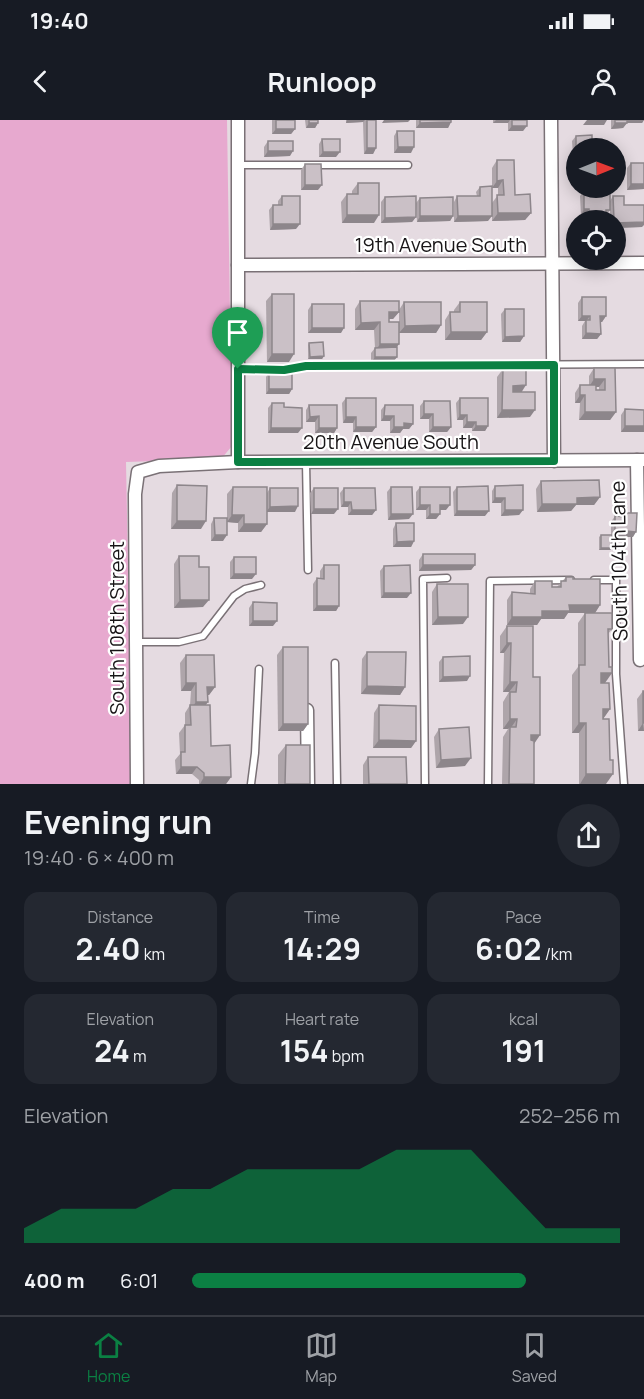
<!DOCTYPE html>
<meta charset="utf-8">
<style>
body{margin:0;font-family:Manrope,sans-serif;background:#242831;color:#f1f3f6;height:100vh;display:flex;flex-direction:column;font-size:22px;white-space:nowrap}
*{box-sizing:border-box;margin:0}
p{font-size:20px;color:#9ea1a6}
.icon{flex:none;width:33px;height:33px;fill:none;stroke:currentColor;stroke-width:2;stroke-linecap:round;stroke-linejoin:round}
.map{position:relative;height:664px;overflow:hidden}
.details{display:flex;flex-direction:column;background:#171b24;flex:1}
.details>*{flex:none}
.needle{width:39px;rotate:89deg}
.fabs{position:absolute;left:566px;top:18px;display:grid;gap:12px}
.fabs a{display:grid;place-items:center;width:60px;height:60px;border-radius:50%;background:#171b24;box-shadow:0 3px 15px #0003;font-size:30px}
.pin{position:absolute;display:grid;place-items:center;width:51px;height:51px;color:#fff;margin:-62px -26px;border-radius:50% 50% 50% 0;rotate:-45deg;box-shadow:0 0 6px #0007}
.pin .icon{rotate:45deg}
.round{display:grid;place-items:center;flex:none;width:63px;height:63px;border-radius:32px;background:#242831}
.head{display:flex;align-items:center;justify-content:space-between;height:102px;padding:0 24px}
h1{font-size:33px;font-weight:700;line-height:45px}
.figures{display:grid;grid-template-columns:repeat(3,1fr);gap:9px;height:102px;padding:6px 24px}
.figures div{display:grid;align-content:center;border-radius:15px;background:#242831;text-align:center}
.figures b{font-size:30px;font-weight:700}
.figures small{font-size:16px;font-weight:400}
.figures p{font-size:16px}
.chart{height:168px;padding:12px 24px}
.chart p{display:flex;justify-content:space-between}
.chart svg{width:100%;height:108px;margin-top:6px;fill:#0b8043;opacity:.7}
ul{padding:0 24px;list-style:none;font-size:20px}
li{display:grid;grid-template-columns:96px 72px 1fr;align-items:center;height:45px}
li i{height:15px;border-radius:8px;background:#0b8043}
.status{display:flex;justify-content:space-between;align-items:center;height:42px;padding:0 30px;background:#171b24;direction:ltr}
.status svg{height:16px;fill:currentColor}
header{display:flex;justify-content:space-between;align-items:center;height:78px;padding:0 24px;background:#171b24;font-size:27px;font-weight:700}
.dock{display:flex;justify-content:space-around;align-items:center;height:84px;border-top:2px solid #363941;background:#171b24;font-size:16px;color:#9ea1a6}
.dock a{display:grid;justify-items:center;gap:3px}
.dock .on{color:#0b8043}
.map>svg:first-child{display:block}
.green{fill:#e7a9cf}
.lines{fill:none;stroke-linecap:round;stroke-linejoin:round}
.service-casing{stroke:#7a7176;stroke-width:9}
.minor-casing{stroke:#7a7176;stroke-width:15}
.service{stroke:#fff;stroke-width:6}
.minor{stroke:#fff;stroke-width:12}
.wall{fill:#aea5aa;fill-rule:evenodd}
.shaded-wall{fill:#8d868b}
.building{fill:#cac0c6;stroke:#8d868b;stroke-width:1.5}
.route-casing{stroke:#fff;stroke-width:12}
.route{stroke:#0b8043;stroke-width:8}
.labels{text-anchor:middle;stroke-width:4.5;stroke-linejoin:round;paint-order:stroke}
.street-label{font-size:20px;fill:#181517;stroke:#fff}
</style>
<div class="status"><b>19:40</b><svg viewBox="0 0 49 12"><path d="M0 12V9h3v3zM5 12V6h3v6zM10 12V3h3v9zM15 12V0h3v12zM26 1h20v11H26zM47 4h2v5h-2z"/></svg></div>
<header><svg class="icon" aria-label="back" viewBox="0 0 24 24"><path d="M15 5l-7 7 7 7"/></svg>Runloop<svg class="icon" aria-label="person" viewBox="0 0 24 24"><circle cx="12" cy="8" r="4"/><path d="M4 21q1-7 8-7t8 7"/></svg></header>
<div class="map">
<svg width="644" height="664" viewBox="0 0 644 664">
<rect width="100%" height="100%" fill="#e5dbe1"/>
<polygon class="green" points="0,0 227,0 232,326 221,339 126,342 132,664 0,664"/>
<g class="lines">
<defs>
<g id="service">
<polyline points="238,45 408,45"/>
<polyline points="238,249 284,250 306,246 644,244"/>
<polyline points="306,342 308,450"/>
<polyline points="594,460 616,460 616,554 624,664"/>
<polyline points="136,522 179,522 203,516 234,476 245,469 261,465"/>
<polyline points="335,543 337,664"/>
<polyline points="251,664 255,633 259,549"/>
<polyline points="425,664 423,459 447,458"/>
<polyline points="488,664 490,461 571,460"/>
</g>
<g id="minor">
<polyline points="551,0 554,341"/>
<polyline points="238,145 644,143"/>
<polyline points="637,340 640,540"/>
<polyline points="238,342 238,0"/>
<polyline points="307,590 308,664"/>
<polyline points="137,664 135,374 138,352 159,346 238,342 644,340"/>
</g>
</defs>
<use href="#service" class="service-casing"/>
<use href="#minor" class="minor-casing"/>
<use href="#service" class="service"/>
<use href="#minor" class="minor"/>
</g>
<g class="wall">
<polygon points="272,0 295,0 295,9 291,14 272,14"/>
<polygon points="305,0 318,0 318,3 315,8 306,8"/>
<polygon points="346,0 376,0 376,28 373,34 364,34 363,2 346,3"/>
<polygon points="416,0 451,0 451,2 448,8 416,8"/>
<polygon points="493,0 527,0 523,11 508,11 508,3 493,3"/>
<polygon points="611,0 644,0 642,3 627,3 623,8 611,9"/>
<polygon points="397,11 411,33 394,33 394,16"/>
<polygon points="576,16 576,35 573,35 572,21"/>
<polygon points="322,19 336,37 319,37 319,24"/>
<polygon points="268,21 290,36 264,37 264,27"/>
<polygon points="497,40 515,75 531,93 525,100 492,101 492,83 498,75 498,68 492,68 492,48"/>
<polygon points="575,40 576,66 572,66 572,45"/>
<polygon points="631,43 644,69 627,70 627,48"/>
<polygon points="305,44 318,70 301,70 301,50"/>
<polygon points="358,63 374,103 342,103 341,82 347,74 352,74 352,71"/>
<polygon points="480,67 488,101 454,102 454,82 457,76 477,76 476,72"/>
<polygon points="584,70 610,81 613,76 624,85 642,107 615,108 615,100 610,100 610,90 606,96 606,100 586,100 586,95 581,95 580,76"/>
<polygon points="282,76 296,109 270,110 269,90 273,85 278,85 278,81"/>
<polygon points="385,77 416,97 412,102 381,103 381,82"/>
<polygon points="420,78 453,96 450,101 417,102 416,83"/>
<polygon points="272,174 289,242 267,242 266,181"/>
<polygon points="582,177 606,196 602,202 601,202 601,214 597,219 582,219 582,206 585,201 578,201 578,183"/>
<path d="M360,181L399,190L404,182L441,205L436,213H399V224L396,227L397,237L393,242L371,243V233L375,228L374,210H355V189ZM399,192V202H389V199H393Z"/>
<polygon points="460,182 487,212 481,220 445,220 445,200 450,192 454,192 454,190"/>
<polygon points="312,184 341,213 308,213 308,190"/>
<polygon points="505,189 524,216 520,222 502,222 501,194"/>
<polygon points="309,223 324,236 322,239 308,239 308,225"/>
<path d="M594,248H615L616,292L610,300H579L580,283H575V273L580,265H589V256ZM596,267H599V270H596Z"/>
<polygon points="503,249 522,272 530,297 497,298 497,257"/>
<polygon points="269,252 292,269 289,274 266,274 266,257"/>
<polygon points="346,278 376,307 372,312 353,312 353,303 343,303 342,283"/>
<polygon points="460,278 488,306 485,311 472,311 472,308 463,308 463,300 457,300 456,283"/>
<polygon points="424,281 451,307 447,312 429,312 429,299 420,299 420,286"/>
<polygon points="272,283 284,287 298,313 268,313 268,288"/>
<polygon points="309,285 337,308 334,313 315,313 315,302 306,302 306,290"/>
<polygon points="385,285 413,304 409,309 403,309 400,313 390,313 390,301 381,301 381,290"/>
<polygon points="625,289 644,290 644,312 621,312 621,295"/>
<polygon points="541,361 600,377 594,385 576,385 571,391 537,392 536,369"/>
<polygon points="177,365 201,409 171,409 172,373"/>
<polygon points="495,366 523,390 519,395 501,396 501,383 492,383 492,371"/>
<polygon points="233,367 267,373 270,368 295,392 267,392 267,404 261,412 238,412 238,403 227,402 223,421 211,421 211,404 214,398 227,398 227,374"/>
<polygon points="391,367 409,399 388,400 387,372"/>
<polygon points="420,367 446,390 440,390 440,394 436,399 426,399 426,390 416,390 416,372"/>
<polygon points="457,367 485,396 454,396 453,372"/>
<polygon points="314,368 334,394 311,394 310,373"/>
<polygon points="344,368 376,390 372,395 348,395 348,387 341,387 340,373"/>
<polygon points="625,393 633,417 627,417 624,421 612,421 612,428 610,430 599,430 599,417 601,415 611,415 611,402 615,396 623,397"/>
<polygon points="396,403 414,421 411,427 393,427 393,409"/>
<polygon points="423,434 475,445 471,450 419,451 419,440"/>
<polygon points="179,436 203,487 174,488 174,444"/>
<polygon points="234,437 252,459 230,459 230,442"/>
<polygon points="324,445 339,486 336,491 313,491 313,464 317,458 320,458 320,451"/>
<polygon points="384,446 407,478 381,478 380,451"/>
<polygon points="566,457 573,459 600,485 595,493 568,493 564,499 541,499 537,505 507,505 507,480 512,472 530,473 530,469 535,461 552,467 557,467"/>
<polygon points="437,464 463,504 432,505 432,472"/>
<polygon points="253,482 273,506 249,506 249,488"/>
<polygon points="585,493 612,509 608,514 605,563 610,589 603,599 606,664 579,664 579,613 572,613 572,555 578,547 578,503"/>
<polygon points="507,506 533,557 540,615 534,624 534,664 502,664 503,617 508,609 503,609 503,582 509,572 503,572 504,533 500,533 500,516"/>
<polygon points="283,527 308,604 303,611 278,611 277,535"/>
<polygon points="367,532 405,567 400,575 361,574 362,539"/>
<polygon points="186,535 215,567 209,575 208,575 206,585 211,626 231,657 226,664 199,664 199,660 192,654 176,654 175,640 180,634 179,613 185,605 185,593 190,585 191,571 181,571 180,543"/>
<polygon points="443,537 467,561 439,562 439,542"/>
<polygon points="643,571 644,611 638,611 637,579"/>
<polygon points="379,585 416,621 411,628 373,628 374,593"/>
<polygon points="439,609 465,646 436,648 434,617"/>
<polygon points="286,625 310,664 278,664 278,635"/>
<polygon points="368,637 407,664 363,664 363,645"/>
</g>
<g class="shaded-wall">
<polygon points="347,0 365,0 363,2 346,3"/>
<polygon points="384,0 410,0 408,2 382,3"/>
<polygon points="496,0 510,0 508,3 493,3"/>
<polygon points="587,0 607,0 604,5 583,5"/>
<polygon points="625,0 644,0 642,3 627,3 623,8 611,9 615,3"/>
<polygon points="451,2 448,8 416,8 420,3"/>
<polygon points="309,3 318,3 315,8 306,8"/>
<polygon points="512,6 527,6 523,11 508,11"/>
<polygon points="276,9 295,9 291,14 272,14"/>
<polygon points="398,27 414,27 411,33 394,33"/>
<polygon points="367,28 376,28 373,34 364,34"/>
<polygon points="268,31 293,31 290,36 264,37"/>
<polygon points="323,32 340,32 336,37 319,37"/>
<polygon points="503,60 498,68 492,68 497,61"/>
<polygon points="576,61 576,66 572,66"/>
<polygon points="631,64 644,64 644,69 627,70"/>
<polygon points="305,65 322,65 318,70 301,70"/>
<polygon points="584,89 589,89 586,95 581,95"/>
<polygon points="498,93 531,93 525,100 492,101"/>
<polygon points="347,95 379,95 374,103 342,103"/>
<polygon points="420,96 453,96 450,101 417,102"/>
<polygon points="458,96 492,96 488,101 454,102"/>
<polygon points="416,97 412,102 381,103 385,98"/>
<polygon points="644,102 644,105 642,107 615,108 615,103"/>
<polygon points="273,104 300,104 296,109 270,110"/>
<polygon points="389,192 399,192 393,199 384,199"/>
<polygon points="582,196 590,196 586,201 578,201"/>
<polygon points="600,196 606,196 602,202 597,202"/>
<polygon points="380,202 374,210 355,210 361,203"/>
<polygon points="441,205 436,213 399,213 405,206"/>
<polygon points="312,208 344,208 341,213 308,213"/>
<polygon points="451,212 487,212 481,220 445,220"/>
<polygon points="586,213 601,214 597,219 582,219"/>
<polygon points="524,216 520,222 502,222 505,217"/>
<polygon points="380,224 399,224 394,231 375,232"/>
<polygon points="272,234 294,234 289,242 267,242"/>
<polygon points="324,236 322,239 308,239 310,237"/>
<polygon points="375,237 397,237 393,242 371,243"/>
<polygon points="594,259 605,259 599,267 589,267"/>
<polygon points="526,265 521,273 508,274 513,266"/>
<polygon points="269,269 292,269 289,274 266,274"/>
<polygon points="580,275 585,275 580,283 575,283"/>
<polygon points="502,290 535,290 530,297 497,298"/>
<polygon points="585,292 616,292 610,300 579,300"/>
<polygon points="424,294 433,294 429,299 420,299"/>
<polygon points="460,295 467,295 463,300 457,300"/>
<polygon points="319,296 315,302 306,302 310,297"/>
<polygon points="384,296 394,296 390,301 381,301"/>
<polygon points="346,297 356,297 353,303 343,303"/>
<polygon points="467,302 476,302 472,308 463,308"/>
<polygon points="404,303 413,304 409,309 403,309 400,313 390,313 394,307"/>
<polygon points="476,306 488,306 485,311 472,311"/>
<polygon points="625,306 644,306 644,312 621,312"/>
<polygon points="356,307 376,307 372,312 353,312"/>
<polygon points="433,307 451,307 447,312 429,312"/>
<polygon points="271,308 302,308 298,313 268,313"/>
<polygon points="319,308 337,308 334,313 315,313"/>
<polygon points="600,377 594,385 576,385 571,391 537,392 542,384 577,378"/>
<polygon points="495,378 505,378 501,383 492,383"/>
<polygon points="344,382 351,382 348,387 341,387"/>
<polygon points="420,385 430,385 426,390 416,390"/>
<polygon points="440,385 450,385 446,390 436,390"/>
<polygon points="298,386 295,392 266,392 270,387"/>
<polygon points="314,389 338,389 334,394 311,394"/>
<polygon points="352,390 376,390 372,395 348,395"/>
<polygon points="505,390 523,390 519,395 501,396"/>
<polygon points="457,391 489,391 485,396 454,396"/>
<polygon points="391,394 413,394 409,399 388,400"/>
<polygon points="430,394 440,394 436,399 426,399"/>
<polygon points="232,395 244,395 238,403 227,402"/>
<polygon points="177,401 206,401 201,409 171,409"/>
<polygon points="244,404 267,404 261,412 238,412"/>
<polygon points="627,411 636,412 633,417 627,417 624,421 611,421 615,415"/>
<polygon points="215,415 227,415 223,421 211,421"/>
<polygon points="414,421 411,427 393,427 397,422"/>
<polygon points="601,428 612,428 610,430 599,430"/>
<polygon points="423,445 475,445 471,450 419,451"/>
<polygon points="234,454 256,454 252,459 230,459"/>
<polygon points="384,473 411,473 407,478 381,478"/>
<polygon points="180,480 209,480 203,487 174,488"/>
<polygon points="569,485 600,485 595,493 568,493 564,499 541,499 537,505 507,505 512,497"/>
<polygon points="317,486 339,486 336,491 313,491"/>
<polygon points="438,497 468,497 463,504 432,505"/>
<polygon points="253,501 277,501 273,506 249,506"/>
<polygon points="507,523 511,523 504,533 500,533"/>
<polygon points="601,553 612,553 605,563 594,563"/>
<polygon points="470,556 467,561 439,562 443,557"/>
<polygon points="510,562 517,562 509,572 503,572"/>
<polygon points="186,563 196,563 191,571 181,571"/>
<polygon points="367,566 405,567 400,575 361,574"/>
<polygon points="207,567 215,567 209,575 202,575"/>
<polygon points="196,582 208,582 202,590 190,590"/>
<polygon points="603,589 610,589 603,599"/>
<polygon points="510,599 517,599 510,609 510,607 508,609 503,609"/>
<polygon points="579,603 586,603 579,613 572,613"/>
<polygon points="643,603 644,611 638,611"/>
<polygon points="283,604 308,604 303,611 278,611"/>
<polygon points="531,615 540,615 533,625 524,625"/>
<polygon points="379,620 416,621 411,628 373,628"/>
<polygon points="471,638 465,646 436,648 441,640"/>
<polygon points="181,647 197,647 192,654 176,654"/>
<polygon points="586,654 613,654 606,664 580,664"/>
<polygon points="204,657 231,657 226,664 200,664"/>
</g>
<g class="building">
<rect x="276" y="0" width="19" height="9"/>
<rect x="309" y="0" width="9" height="3"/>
<rect x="367" y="0" width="9" height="28"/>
<polygon points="420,0 451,0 451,2 420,3"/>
<rect x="512" y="0" width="15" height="6"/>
<rect x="615" y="0" width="12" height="3"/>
<polygon points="397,11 414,11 414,27 398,27"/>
<polygon points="592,15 592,28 576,28 576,16"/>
<polygon points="322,19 340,19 340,32 323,32"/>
<rect x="268" y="21" width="25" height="10"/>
<polygon points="497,40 514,40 515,75 530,74 531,93 498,93 497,75 504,75 503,60 497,61"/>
<polygon points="575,40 576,40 576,61"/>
<rect x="631" y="43" width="13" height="21"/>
<polygon points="305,44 321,44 322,65 305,65"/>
<polygon points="358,63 379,63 379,95 347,95 347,74 358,74"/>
<polygon points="492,66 492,96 458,96 457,76 480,76 480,67"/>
<polygon points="584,70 610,70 610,90 606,90 606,100 589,100 589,89 584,89"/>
<polygon points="282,76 300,76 300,104 273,104 273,85 282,85"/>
<polygon points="416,76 416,97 385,98 385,77"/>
<polygon points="613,76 624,76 624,85 644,85 644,102 615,103 615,100 614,100"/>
<polygon points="453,77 453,96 420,96 420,78"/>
<rect x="272" y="174" width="22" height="60"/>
<polygon points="582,177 606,177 606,196 600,196 601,214 586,213 586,200 590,200 590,196 582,196"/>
<polygon points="360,181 399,181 399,192 389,192 389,202 399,202 399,224 380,224 380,202 361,203"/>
<polygon points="404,182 441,182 441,205 405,206"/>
<polygon points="460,182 487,182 487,212 451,212 450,192 460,192"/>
<rect x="312" y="184" width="32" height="24"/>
<polygon points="505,189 524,189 524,216 505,217"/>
<polygon points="323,222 324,236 310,237 309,223"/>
<polygon points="397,227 397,237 375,237 375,228"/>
<polygon points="594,248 615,248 616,292 585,292 585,275 580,275 580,265 596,265 596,270 605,270 605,259 594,259"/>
<polygon points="503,249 526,249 526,265 513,266 513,272 535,272 535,290 502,290"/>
<rect x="269" y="252" width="23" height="17"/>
<polygon points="346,278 376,278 376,307 356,307 356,297 346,297"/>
<polygon points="460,278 488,278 488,306 476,306 476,302 467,302 467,295 460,295"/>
<polygon points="424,281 450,281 451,307 433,307 433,294 424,294"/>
<polygon points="272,283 284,283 284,287 302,288 302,308 271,308"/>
<polygon points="309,285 337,285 337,308 319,308 319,296 310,297"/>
<polygon points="385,285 413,285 413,304 404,303 404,307 394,307 394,296 384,296"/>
<polygon points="625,289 644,290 644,306 625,306"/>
<polygon points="599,360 600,377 577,378 577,384 542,384 541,361"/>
<polygon points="177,365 207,366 206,401 177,401"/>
<polygon points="523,365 523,390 505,390 505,378 495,378 495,366"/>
<polygon points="488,366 489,391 457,391 457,367"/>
<polygon points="233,367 267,367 267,404 244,404 244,395 232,395"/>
<polygon points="391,367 412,367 413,394 391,394"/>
<polygon points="420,367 450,367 450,385 440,385 440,394 430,394 430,385 420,385"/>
<polygon points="270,368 298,368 298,386 270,387"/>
<rect x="314" y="368" width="24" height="21"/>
<polygon points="344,368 375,368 376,390 352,390 351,382 344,382"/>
<polygon points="625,393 637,393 636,412 627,411 627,416 615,415 615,396 625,397"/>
<polygon points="214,398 227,398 227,415 215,415"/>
<polygon points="396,403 414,403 414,421 397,422"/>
<rect x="601" y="415" width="11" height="13"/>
<rect x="423" y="434" width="52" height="11"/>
<polygon points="179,436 199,436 199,447 209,447 209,480 180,480"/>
<rect x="234" y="437" width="22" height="17"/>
<polygon points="324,445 339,445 339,486 317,486 317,458 324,459"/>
<polygon points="410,445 411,473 384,473 384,446"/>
<polygon points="566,457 573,457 573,459 600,459 600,485 569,485 570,491 542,491 542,497 512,497 512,472 535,474 535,461 552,461 552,467 561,467 561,461 566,461"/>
<polygon points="437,464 468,464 468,497 438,497"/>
<polygon points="253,482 277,483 277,501 253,501"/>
<polygon points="585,493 612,493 612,509 608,509 609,547 612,547 612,553 601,553 601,563 609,563 610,589 603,589 603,599 609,599 610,640 613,640 613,654 586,654 586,603 579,603 579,545 585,545"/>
<polygon points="507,506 533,506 533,557 540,557 540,615 531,615 531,620 534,621 534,664 509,664 510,607 516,607 517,599 510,599 510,572 516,572 517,562 510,562 511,523 507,523"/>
<rect x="283" y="527" width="25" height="77"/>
<polygon points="367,532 406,532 405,567 367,566"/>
<polygon points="186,535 214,535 215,567 207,567 208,582 196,582 196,563 186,563"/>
<polygon points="470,536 470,556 443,557 443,537"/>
<rect x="643" y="571" width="1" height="32"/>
<polygon points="190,585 210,585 211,626 230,625 231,657 204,657 204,653 197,647 181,647 181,632 185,632 185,605 191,605"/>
<polygon points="379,585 416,586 416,621 379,620"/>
<polygon points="469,607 471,638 441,640 439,609"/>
<polygon points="286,625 310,625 310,664 285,664"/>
<polygon points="368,637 406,637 407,664 369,664"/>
</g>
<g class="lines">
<defs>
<polygon id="route" points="554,245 554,341 238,342 238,249 284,250 306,246"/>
</defs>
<use href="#route" class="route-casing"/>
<use href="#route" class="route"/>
</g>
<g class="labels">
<g class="street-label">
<text x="441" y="132">19th Avenue South</text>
<text x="391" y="329">20th Avenue South</text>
<text transform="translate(619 441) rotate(-91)" y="7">South 104th Lane</text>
<text transform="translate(117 508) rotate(-90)" y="7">South 108th Street</text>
</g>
</g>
</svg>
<div class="fabs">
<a><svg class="needle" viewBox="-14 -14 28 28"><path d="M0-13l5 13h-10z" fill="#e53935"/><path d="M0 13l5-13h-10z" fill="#9ea1a6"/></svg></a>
<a><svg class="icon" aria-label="locate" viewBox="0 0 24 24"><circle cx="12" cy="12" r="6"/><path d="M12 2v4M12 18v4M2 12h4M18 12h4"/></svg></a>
</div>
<div class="pin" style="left:238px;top:249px;background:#1e9e55"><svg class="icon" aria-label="arrive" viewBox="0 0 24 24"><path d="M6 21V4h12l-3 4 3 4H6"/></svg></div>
</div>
<section class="details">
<div class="head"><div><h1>Evening run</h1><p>19:40 · 6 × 400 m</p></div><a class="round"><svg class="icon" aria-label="share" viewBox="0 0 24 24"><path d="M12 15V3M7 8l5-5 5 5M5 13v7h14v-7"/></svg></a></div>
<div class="figures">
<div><p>Distance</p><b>2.40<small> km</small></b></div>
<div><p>Time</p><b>14:29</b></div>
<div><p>Pace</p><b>6:02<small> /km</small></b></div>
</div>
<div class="figures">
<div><p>Elevation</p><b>24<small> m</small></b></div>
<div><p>Heart rate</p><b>154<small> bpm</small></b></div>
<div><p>kcal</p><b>191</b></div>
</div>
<div class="chart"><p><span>Elevation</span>252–256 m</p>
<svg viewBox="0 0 160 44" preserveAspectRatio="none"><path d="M0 44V38L10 30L20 30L30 30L40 22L50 22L60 14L70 14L80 14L90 14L100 6L110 6L120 6L130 22L140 38L150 38L160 38V44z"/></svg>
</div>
<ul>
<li><b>400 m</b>6:01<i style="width:78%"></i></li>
</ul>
</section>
<nav class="dock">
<a class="on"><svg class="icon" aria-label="home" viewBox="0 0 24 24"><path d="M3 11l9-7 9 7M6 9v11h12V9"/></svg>Home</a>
<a><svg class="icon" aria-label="map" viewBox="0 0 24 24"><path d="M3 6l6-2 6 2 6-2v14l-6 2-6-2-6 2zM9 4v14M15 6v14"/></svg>Map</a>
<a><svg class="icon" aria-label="saved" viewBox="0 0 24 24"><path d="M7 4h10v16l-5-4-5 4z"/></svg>Saved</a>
</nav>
